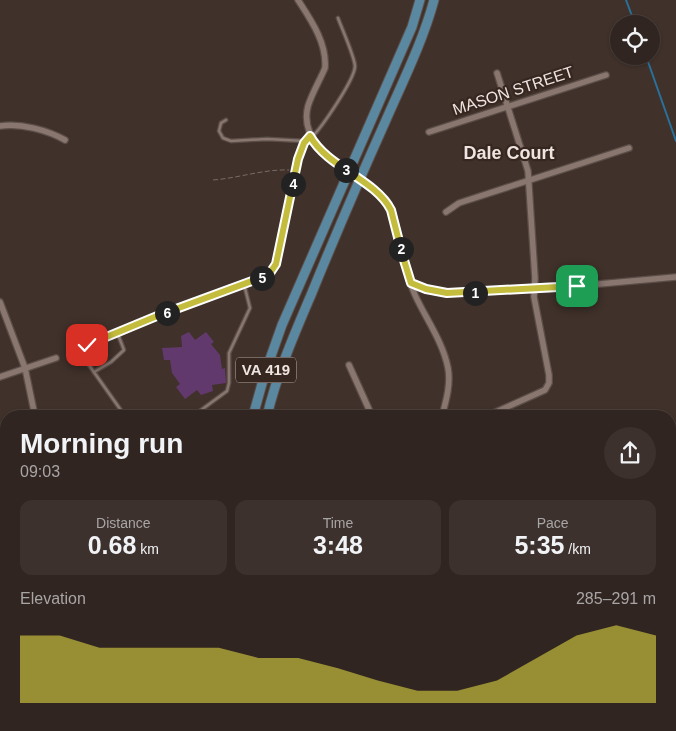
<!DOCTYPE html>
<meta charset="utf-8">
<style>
body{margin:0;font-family:Arial,sans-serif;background:#3c312d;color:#f1f3f6;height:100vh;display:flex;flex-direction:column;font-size:19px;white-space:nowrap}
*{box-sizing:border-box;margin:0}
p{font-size:16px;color:#a8a5a5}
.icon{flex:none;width:28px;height:28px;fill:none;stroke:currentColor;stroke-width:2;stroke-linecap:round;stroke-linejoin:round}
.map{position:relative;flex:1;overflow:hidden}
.drawer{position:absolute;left:0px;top:410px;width:676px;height:321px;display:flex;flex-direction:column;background:#302520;border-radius:20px 20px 0 0;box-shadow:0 1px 4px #0004,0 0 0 1px #4b423e}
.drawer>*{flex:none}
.controls{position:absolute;left:610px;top:15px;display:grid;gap:10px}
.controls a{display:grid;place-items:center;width:50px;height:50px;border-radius:50%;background:#302520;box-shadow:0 1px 4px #0004,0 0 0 1px #4b423e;font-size:25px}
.pin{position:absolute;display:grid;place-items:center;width:42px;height:42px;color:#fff;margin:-21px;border-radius:10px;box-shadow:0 2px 8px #0006}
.km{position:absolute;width:25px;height:25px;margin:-12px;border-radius:50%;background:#222;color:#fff;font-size:14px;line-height:25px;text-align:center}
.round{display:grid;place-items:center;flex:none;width:52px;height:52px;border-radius:26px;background:#3c312d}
.summary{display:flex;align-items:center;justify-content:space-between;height:85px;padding:0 20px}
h1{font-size:28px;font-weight:600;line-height:38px}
.stats{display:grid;grid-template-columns:repeat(3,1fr);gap:8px;height:85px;padding:5px 20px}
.stats div{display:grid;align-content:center;border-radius:12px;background:#3c312d;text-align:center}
.stats b{font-size:25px;font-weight:600}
.stats small{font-size:14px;font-weight:400}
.stats p{font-size:14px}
.chart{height:140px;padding:10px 20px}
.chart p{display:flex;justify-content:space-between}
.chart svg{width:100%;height:90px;margin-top:5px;fill:#c4bc3d;opacity:.7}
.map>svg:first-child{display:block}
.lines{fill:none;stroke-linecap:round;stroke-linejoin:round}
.stream{stroke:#29709a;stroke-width:2}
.building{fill:#62396c}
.lane-casing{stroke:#5b4e48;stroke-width:5}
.street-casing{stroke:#5b4e48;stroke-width:8}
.primary-casing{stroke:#5b4e48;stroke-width:11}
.path{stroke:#796b65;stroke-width:1;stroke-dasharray:5 2.5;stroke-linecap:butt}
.lane{stroke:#88766f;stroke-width:2.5}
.street{stroke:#88766f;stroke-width:5.5}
.primary{stroke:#5a88a1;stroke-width:9}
.route-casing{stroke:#fff;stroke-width:10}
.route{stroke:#c4bc3d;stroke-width:6}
.labels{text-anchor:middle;stroke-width:4.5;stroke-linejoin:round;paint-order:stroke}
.shield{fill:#362721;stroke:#b8aba7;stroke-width:1}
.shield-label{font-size:15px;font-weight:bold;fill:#efe4e0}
.street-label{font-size:16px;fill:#efe4e0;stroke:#362721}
.neighbourhood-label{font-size:18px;font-weight:bold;fill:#efe4e0;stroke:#362721}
</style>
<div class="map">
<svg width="676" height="731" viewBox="0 0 676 731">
<rect width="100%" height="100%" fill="#40312a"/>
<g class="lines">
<g class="stream">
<polyline points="626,0 635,24"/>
<polyline points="646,56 676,141"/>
<polyline points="670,599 676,602"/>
<polyline points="478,725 481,731"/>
</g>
</g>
<polygon class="building" points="189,332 195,340 206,332 214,342 211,344 220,355 222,369 225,368 226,383 212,385 213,391 201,395 197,390 185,399 176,387 180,384 172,373 170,360 164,360 162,348 182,347 181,336"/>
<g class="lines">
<defs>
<g id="lane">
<polyline points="226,120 221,123 219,131 223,138 231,141 267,139 305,141"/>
<path d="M312,137C322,127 355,79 355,66C354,55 342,29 338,18"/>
<polyline points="94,372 111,362 124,350 117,332"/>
<polyline points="125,416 84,358 82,354 85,347 157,316 244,284 250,308 229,353 229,383 227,391 193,416"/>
</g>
<g id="street">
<path d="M298,0C311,20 327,43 325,68C320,80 312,93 308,106C299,140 333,161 357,178C368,186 379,191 387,201C394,212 395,225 398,237C403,257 407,277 415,295C426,319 443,342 448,368C451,384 446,401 442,416"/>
<path d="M0,126C21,123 47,130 65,140"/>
<polyline points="429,132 606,75"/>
<polyline points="446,212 459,203 629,148"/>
<polyline points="411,283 436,292 466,293 577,286 676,277"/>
<polyline points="244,284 271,273 276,264 298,159 304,143 310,136"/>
<polyline points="0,302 25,368 35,416"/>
<polyline points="349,365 372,416"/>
<polyline points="0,377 56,358"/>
<polyline points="487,416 545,390 549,383 549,375 534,297 535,278 528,171 497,73"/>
<polyline points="670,529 676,529"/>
<polyline points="0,582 6,580"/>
<polyline points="670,619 676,622"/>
</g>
<g id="primary">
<polyline points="253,416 265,373 282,325 412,27 420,0"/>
<path d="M267,416C277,374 294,335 311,295C335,236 360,178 386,120C403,81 423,41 434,0"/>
<polyline points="229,725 229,731"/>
<polyline points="242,725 243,731"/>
</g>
</defs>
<use href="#lane" class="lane-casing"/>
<use href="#street" class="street-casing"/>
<use href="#primary" class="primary-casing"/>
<path class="path" d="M213,180C239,178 264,169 289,170"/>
<use href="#lane" class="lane"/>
<use href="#street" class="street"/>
<use href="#primary" class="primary"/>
</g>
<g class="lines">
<defs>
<path id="route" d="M87,345L157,316L260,278L270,273L276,264L298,159L304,143L310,136C328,168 375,179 391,210L403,257L411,283L426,289L447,293L577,286"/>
</defs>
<use href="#route" class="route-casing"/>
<use href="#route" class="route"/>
</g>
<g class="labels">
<rect class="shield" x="236" y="357.5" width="60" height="25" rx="4"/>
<g class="shield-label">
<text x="266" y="375">VA 419</text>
</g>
<g class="street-label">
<text transform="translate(513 90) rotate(-18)" y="6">MASON STREET</text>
</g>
<g class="neighbourhood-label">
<text x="509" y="159">Dale Court</text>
</g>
</g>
</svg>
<div class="controls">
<a><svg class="icon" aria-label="locate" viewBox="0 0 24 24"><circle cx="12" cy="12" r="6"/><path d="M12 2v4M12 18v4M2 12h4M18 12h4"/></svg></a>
</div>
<div class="pin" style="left:577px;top:286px;background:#1e9e55"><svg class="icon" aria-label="arrive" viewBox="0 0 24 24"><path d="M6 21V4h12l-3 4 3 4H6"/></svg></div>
<div class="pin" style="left:87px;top:345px;background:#d93025"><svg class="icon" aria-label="check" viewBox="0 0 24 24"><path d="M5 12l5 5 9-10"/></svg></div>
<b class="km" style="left:475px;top:293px">1</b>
<b class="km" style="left:401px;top:249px">2</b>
<b class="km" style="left:346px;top:170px">3</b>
<b class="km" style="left:293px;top:184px">4</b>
<b class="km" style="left:262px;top:278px">5</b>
<b class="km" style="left:167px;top:313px">6</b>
<section class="drawer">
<div class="summary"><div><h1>Morning run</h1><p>09:03</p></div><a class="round"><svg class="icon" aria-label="share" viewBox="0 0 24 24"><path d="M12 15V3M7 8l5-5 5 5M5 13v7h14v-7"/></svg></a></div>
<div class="stats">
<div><p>Distance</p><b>0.68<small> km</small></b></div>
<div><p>Time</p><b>3:48</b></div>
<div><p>Pace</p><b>5:35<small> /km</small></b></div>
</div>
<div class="chart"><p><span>Elevation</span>285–291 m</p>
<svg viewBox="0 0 160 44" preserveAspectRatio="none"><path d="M0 44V11L10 11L20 17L30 17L40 17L50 17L60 22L70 22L80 27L90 33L100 38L110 38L120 33L130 22L140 11L150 6L160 11V44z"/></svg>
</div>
</section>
</div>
